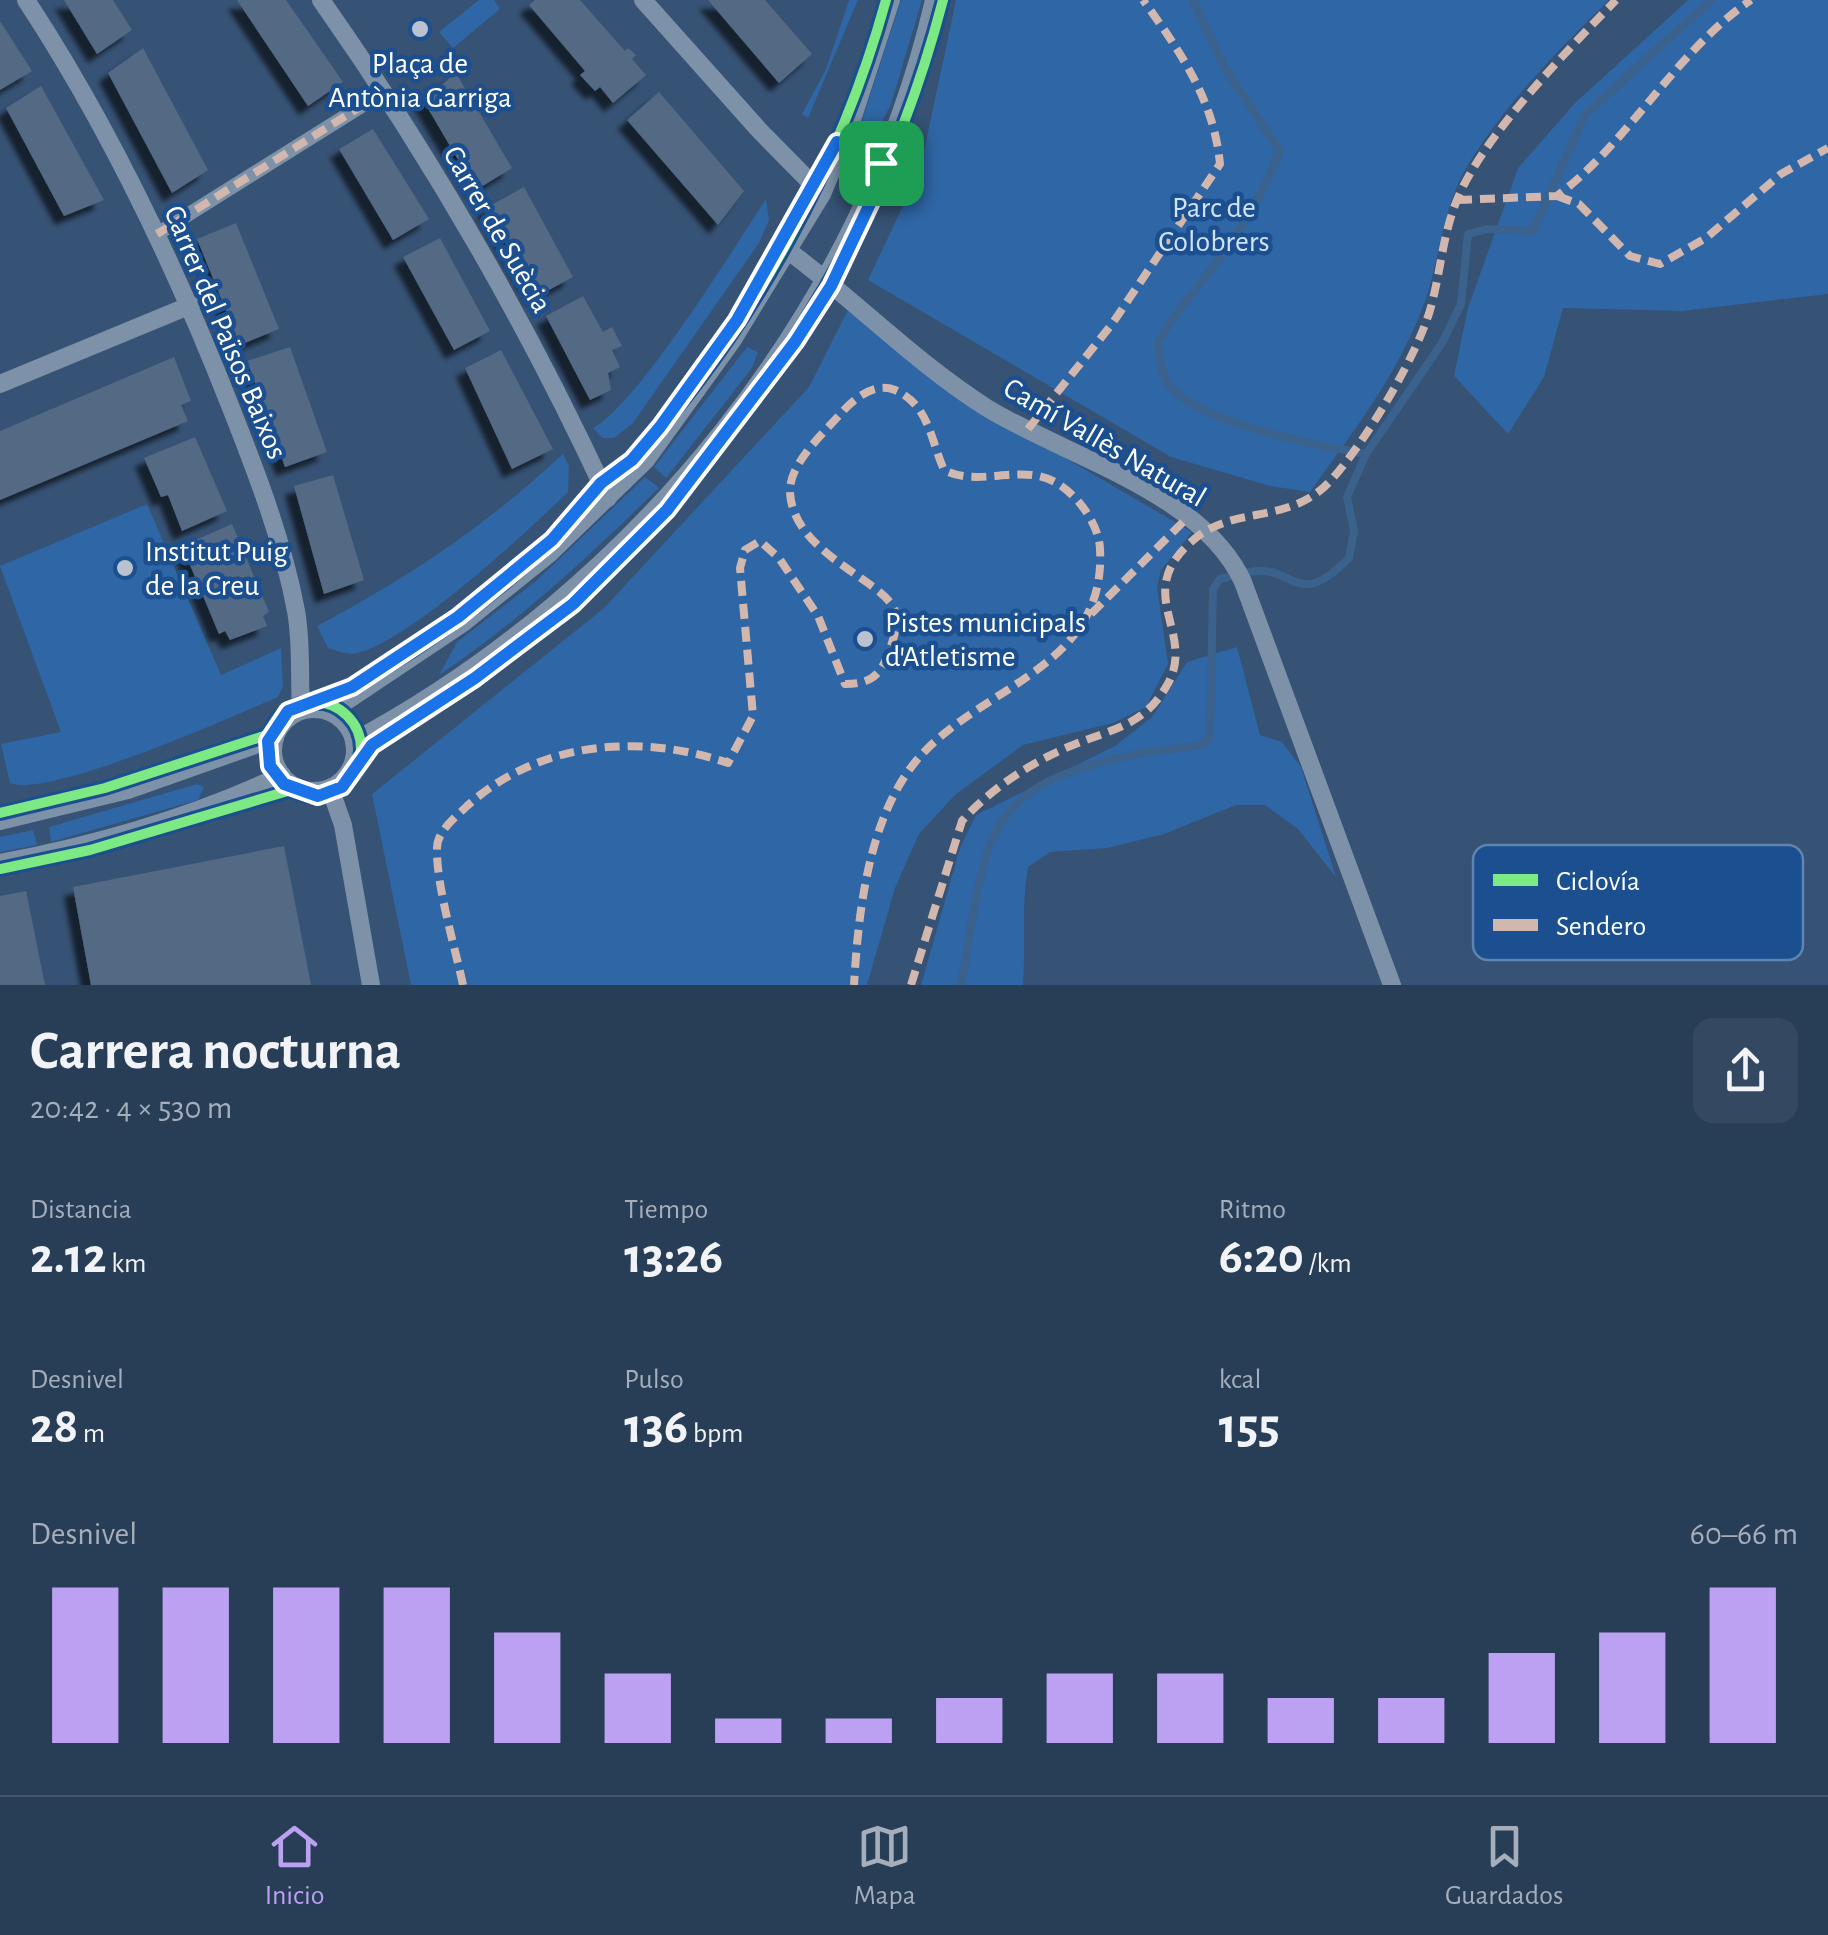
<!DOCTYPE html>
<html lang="es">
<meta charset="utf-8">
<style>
body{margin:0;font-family:"Alegreya Sans",sans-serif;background:#344961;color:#f1f3f6;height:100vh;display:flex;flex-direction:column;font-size:38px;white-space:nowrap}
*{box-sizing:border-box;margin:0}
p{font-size:32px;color:#a5aeba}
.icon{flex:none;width:55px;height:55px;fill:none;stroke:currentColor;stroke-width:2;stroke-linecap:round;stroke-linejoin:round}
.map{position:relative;height:985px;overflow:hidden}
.side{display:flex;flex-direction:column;background:#283e57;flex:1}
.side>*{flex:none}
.pin{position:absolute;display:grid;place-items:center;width:85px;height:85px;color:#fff;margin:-42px;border-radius:20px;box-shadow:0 5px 15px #0006}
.round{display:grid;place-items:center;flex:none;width:105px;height:105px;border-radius:20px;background:#344961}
.overview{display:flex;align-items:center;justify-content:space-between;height:170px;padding:0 30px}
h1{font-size:55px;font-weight:700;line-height:75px}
.stats{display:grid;grid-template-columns:repeat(3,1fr);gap:15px;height:170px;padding:10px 30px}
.stats div{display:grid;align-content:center}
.stats b{font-size:50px;font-weight:700}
.stats small{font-size:28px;font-weight:400}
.stats p{font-size:28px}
.chart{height:280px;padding:20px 30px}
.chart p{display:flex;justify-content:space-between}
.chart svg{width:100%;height:180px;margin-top:10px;stroke:#bca0f2;stroke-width:6}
.dock{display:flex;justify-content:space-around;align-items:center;height:140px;border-top:2px solid #44576d;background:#283e57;font-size:28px;color:#a5aeba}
.dock a{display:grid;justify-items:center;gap:5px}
.dock .selected{color:#bca0f2}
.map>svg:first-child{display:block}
.green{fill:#2f66a5}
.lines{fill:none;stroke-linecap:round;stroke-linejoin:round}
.stream{stroke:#3b618d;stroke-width:8}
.building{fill:#526984;filter:url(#shadow)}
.pedestrian{stroke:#7d92a8;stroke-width:14}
.minor{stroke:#7d92a8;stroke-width:18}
.quiet{stroke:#d1b7ad;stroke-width:8;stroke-dasharray:15 8;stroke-linecap:butt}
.cycleway-casing{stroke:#1b4f8f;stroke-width:16}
.cycleway{stroke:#7ce984;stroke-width:10}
.route-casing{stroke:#fff;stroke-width:20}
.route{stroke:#1a73e8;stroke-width:12}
.poi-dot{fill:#b9c2ce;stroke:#1b4f8f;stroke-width:4}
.labels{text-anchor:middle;stroke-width:9;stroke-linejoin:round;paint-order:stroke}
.poi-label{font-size:30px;fill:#fff;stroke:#1b4f8f;text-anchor:start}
.park-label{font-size:30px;fill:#cfe3fa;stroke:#1b4f8f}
.street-label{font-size:30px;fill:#fff;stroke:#1b4f8f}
.key{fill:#1b4f8f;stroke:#5f84b1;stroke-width:2.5}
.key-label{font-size:28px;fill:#fff}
</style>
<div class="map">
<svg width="1828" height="985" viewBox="0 0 1828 985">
<defs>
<filter id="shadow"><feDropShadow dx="-9" dy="9" stdDeviation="2.5" flood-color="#0009"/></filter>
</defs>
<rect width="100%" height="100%" fill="#365274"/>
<g class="green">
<polygon points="479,0 494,0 500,9 453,48 439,32"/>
<polygon points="849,0 858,0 808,118 802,114 826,69"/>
<polygon points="901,0 922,0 891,104 872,142 857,136"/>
<path d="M956,0H1609C1558,50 1501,108 1465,170C1442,211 1440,258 1425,301C1400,372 1353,432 1310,492L1270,486L1171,457L868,280L920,170Z"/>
<polygon points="1688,0 1828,0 1828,294 1682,311 1563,308 1544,377 1508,434 1454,376 1468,308 1518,168 1575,103"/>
<path d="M766,199L769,220L759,243L633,423L614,438H602L593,428C638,404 733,249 766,199Z"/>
<polygon points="851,304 942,386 1192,532 1161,570 1157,587 1168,664 1146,707 1113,723 1023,745 955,795 919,834 895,888 867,985 411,985 372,794 604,608 809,387"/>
<polygon points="747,347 758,352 752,368 666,478 654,467"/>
<path d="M563,454L569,466L568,492C526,533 412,639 358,653C348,655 337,651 328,648L317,626C411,576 484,527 563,454Z"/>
<path d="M645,477L659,488C589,556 520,621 439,675L457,642L536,581Z"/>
<path d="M147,504L221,675L281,648L283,687L278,697C234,716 48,799 10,783L1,744L61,732L0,566Z"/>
<path d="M1237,647L1260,735L1282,742L1301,767L1336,877L1298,829L1265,805H1236L1164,834L1107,848L1050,852L1028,867C1021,907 1026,945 1023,985H921L960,848L976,815L1115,746L1152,717L1187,662Z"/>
<polygon points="197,784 204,787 198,800 51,842 49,827"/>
<polygon points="33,830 37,845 0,852 0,837"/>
</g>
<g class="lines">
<g class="stream">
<path d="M1193,0L1225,68L1280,151C1264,193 1240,231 1213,267C1194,293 1173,314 1158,343C1160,355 1161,372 1167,382C1192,422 1320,446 1366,454"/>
<path d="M1248,572C1297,563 1294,613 1349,558L1354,531L1347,497L1366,454L1442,343L1461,304L1468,234L1487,229L1533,231L1585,115L1711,0"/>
<path d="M961,985C988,838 976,784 1143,753C1164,749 1184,749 1204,744L1210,735L1213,589L1220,579L1232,576"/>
</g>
</g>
<g class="building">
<polygon points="64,0 113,0 132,30 97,54"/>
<polygon points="237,0 286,0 343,82 308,106"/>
<polygon points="535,0 580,0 625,51 628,48 636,55 632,59 646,75 613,103 600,87 595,91 580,75 585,71 529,5"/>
<polygon points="708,0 765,0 812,54 779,83"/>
<polygon points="0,21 32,71 0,90"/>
<polygon points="143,48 208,170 172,193 108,73"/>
<polygon points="456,73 512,168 476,190 423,100"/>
<polygon points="41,86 104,200 64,216 6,108"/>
<polygon points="659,92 744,191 718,225 627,120"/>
<polygon points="373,129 429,219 393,240 339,149"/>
<polygon points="524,187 573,277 536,297 486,208"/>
<polygon points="236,223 279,329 240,345 197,239"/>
<polygon points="440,238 490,331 454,350 403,257"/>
<polygon points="583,296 603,332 612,327 622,346 612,350 620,367 608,373 611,390 590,400 546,316"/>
<polygon points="290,347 327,452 285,467 247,361"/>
<polygon points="501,350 553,449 512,469 465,368"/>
<polygon points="174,357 191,401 181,405 188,421 0,500 0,431"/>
<polygon points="195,437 227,511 182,531 168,495 161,497 144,458"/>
<polygon points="333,475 364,580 324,594 294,486"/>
<polygon points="232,524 269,612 263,616 267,626 230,640 225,631 219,634 182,546"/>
<polygon points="284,846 311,985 91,985 73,887"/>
<polygon points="26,891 45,985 0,985 0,896"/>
</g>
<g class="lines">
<polyline class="pedestrian" points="157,234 384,92"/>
<g class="minor">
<path d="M26,0C110,128 175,265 231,408C257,474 283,541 296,611C302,643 299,678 301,710"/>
<path d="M321,0C432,158 527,323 608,498"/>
<polyline points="643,0 759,130 822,194"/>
<path d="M782,246C853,298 913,361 987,408C1067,457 1202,492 1243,582L1392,985"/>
<polyline points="0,384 191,305"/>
<circle cx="314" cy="750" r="41"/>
<polyline points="330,712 463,623 549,554 646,460 732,341 822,194 848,132 891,0"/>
<path d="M354,741C635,590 862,313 934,0"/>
<polyline points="330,788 343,825 371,985"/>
<polyline points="0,821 128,790 275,738"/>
<path d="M0,863C96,845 193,817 282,775"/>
</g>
<g class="quiet">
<polyline points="1557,196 1579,204 1630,256 1660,264 1706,238 1781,174 1828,148"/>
<path d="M1457,200L1557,196C1631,140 1675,52 1751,0"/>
<polyline points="157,234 384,92"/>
<path d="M1028,429L1112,324L1220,164C1214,100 1180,51 1143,0"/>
<polyline points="1091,614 1187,518"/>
<path d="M463,985C455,947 436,885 437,848C437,831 456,817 467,806C539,741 640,733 728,763L753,716L740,568L745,550L760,541L779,558L818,616L845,684C865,684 878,679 886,659C891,645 898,631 896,615C892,582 794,557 790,493C788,464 825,432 843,411C855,398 875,382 895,390C929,405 930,438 944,470C979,488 1019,463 1055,482C1077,494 1099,524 1100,549C1107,676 965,687 907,773C867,831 858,917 854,985"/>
<path d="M911,985L962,821C990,789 1033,761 1073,745C1112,729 1143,726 1166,687C1199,634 1131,595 1191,542C1233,503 1290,527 1332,479C1366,441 1420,352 1432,303C1441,268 1443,234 1457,200C1482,137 1568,50 1616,0"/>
</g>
<defs>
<g id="cycleway">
<circle cx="314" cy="749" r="47"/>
<path d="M320,703C404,662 488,602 555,537C572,521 584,502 600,485C610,474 625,467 635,456C751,330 841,164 886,0"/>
<path d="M361,756C389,727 427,709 461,687C498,663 535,634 570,606C621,565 665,513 706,462C819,320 897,177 943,0"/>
<polyline points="0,813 105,788 270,734"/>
<polyline points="0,869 90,850 291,790"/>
</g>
</defs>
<use href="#cycleway" class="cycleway-casing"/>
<use href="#cycleway" class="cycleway"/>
</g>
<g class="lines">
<defs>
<polygon id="route" points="837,142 888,166 831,286 795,342 667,510 573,604 475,678 372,745 342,787 318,796 284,784 270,766 268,741 288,711 352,687 458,617 552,540 601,483 632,460 660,427 737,320"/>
</defs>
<use href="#route" class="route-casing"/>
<use href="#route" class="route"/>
</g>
<g class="poi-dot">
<circle cx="420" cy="29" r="10"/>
<circle cx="125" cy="568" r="10"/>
<circle cx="865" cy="639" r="10"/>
</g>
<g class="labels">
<g class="poi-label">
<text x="420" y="73" text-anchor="middle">Plaça de<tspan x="420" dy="34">Antònia Garriga</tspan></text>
<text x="145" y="561">Institut Puig<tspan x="145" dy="34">de la Creu</tspan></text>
<text x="885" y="632">Pistes municipals<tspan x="885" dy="34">d'Atletisme</tspan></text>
</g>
<g class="park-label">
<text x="1214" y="217">Parc de<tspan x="1214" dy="34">Colobrers</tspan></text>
</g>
<g class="street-label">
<text transform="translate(498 229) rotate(60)" y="10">Carrer de Suècia</text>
<text transform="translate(226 332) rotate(67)" y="10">Carrer del Països Baixos</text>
<text transform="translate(1105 442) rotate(30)" y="10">Camí Vallès Natural</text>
</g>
</g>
<rect x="1473" y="845" width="330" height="115" rx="15" class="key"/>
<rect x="1493" y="874" width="45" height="12" fill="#7ce984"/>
<rect x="1493" y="919" width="45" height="12" fill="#d1b7ad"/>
<g class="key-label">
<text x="1556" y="890">Ciclovía</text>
<text x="1556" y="935">Sendero</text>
</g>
</svg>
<div class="pin" style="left:881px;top:163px;background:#1e9e55"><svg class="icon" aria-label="arrive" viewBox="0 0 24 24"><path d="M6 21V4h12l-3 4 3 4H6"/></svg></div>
</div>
<section class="side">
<div class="overview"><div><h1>Carrera nocturna</h1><p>20:42 · 4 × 530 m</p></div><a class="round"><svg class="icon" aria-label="share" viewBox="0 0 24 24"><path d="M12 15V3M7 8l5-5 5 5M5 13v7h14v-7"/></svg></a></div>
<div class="stats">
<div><p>Distancia</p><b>2.12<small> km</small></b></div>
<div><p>Tiempo</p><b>13:26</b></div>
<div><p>Ritmo</p><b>6:20<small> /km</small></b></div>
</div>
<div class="stats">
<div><p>Desnivel</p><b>28<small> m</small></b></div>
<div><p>Pulso</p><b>136<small> bpm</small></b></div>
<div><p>kcal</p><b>155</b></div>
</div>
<div class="chart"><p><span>Desnivel</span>60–66 m</p>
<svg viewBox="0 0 160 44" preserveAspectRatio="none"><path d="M5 44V6M15 44V6M25 44V6M35 44V6M45 44V17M55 44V27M65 44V38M75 44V38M85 44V33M95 44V27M105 44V27M115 44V33M125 44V33M135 44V22M145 44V17M155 44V6"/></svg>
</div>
</section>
<nav class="dock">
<a class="selected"><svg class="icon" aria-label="home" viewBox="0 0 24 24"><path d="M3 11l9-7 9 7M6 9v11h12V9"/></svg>Inicio</a>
<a><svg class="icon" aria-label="map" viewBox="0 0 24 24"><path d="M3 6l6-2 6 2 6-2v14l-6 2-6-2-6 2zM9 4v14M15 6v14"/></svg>Mapa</a>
<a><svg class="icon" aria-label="saved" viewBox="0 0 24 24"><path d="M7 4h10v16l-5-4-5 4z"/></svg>Guardados</a>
</nav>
